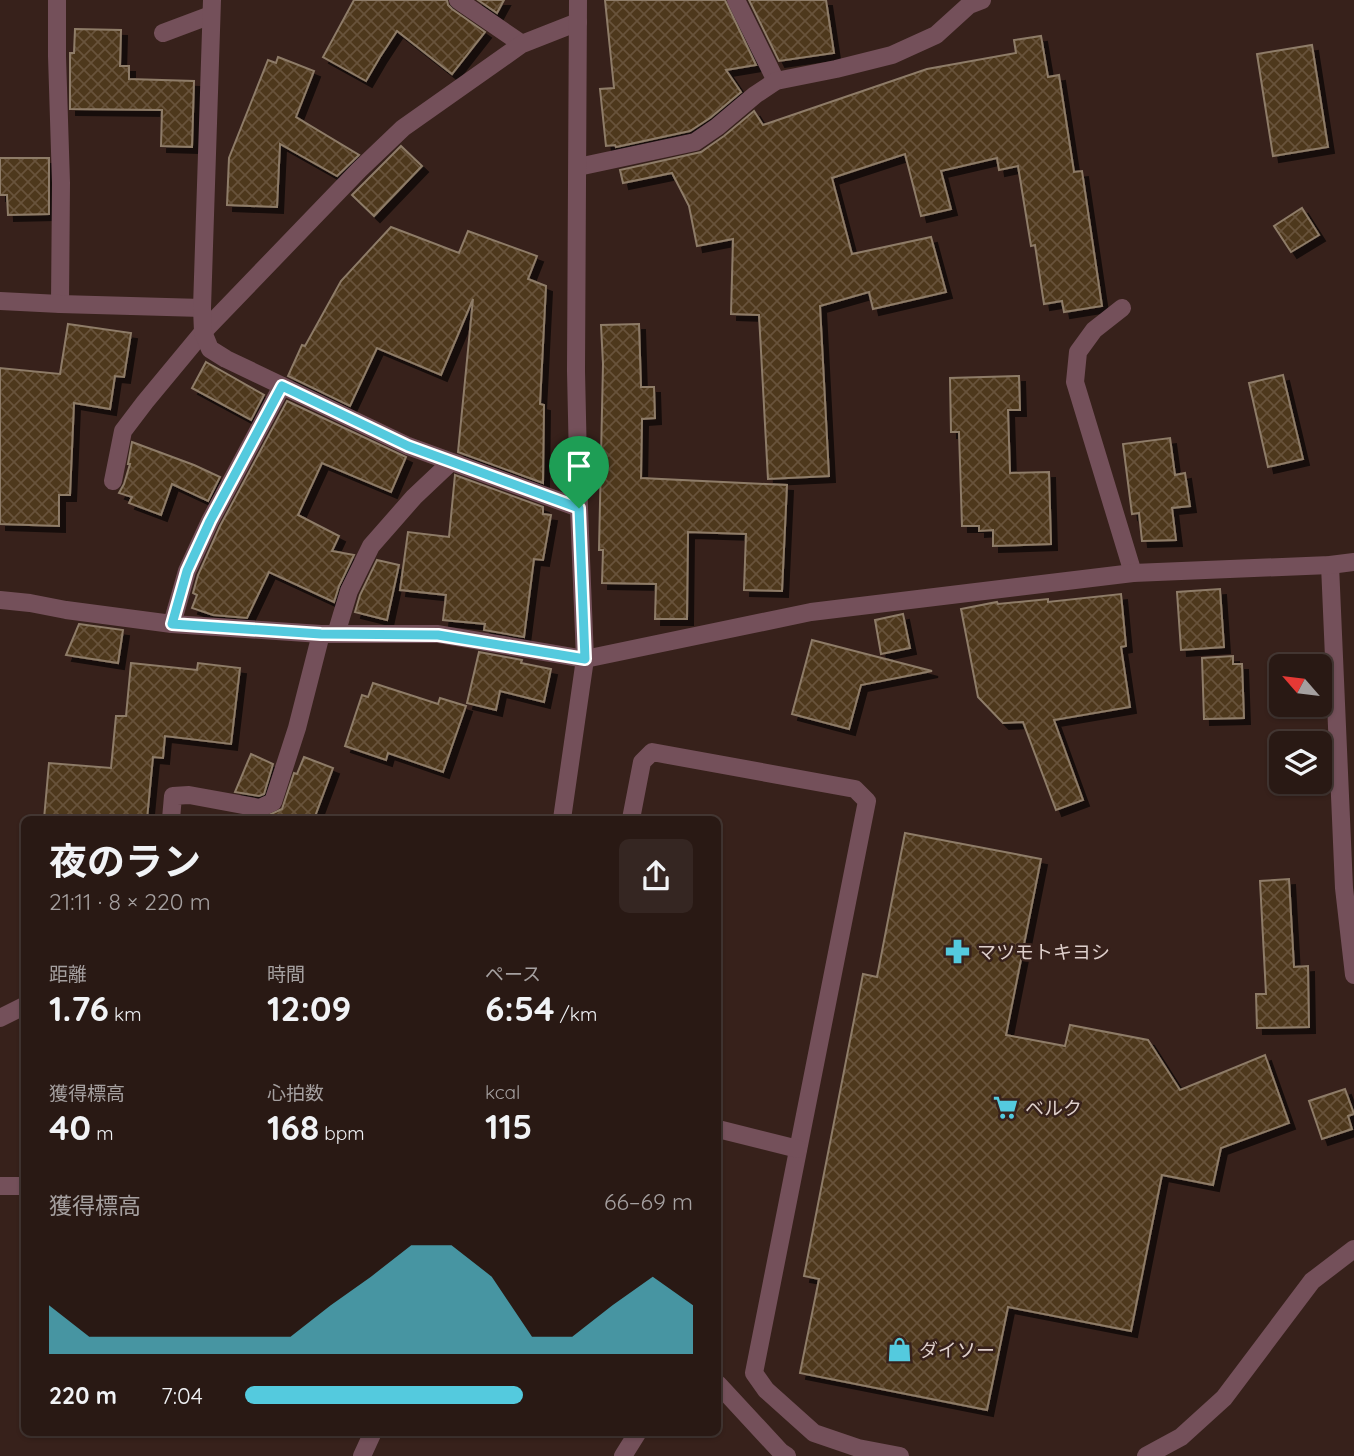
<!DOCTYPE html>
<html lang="ja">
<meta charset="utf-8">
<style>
body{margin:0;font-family:Quicksand,"Noto Sans JP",sans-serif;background:#352622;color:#f1f3f6;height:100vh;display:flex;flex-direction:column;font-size:26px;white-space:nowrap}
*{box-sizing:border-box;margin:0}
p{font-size:23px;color:#a5a0a0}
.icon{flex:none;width:38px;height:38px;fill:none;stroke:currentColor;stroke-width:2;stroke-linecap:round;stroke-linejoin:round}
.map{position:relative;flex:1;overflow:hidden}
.details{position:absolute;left:21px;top:816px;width:700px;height:620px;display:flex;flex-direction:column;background:#291914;border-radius:10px;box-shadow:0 2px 5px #0004,0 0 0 2px #453834}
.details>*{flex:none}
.needle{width:46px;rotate:298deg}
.buttons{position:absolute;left:1269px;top:654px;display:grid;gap:14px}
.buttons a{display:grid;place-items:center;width:63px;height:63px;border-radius:10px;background:#291914;box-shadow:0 2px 5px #0004,0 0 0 2px #453834;font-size:35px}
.pin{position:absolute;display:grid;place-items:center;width:60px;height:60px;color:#fff;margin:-72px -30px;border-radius:50% 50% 50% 0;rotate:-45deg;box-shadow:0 0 7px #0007}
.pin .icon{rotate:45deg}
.round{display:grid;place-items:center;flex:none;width:74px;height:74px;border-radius:10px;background:#352622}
.headline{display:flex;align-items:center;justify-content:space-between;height:119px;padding:0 28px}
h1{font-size:38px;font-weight:700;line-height:52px}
.stats{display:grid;grid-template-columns:repeat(3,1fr);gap:10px;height:119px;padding:7px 28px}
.stats div{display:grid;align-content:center}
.stats b{font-size:35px;font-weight:700}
.stats small{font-size:19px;font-weight:400}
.stats p{font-size:19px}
.chart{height:196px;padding:14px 28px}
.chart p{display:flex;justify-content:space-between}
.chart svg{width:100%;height:126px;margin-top:7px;fill:#54cade;opacity:.7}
ul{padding:0 28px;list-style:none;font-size:23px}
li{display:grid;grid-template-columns:112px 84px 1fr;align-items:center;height:52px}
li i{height:18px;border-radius:9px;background:#54cade}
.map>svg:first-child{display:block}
.building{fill:url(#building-cross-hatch);stroke:#8e7c68;stroke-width:2;filter:url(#shadow)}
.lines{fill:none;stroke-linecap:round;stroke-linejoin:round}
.service{stroke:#74505a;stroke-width:18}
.minor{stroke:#74505a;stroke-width:18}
.tertiary{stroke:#74505a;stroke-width:18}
.route-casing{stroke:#fff;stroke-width:14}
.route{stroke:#54cade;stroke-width:9}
.labels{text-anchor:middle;stroke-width:5;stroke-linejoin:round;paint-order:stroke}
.poi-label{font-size:19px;fill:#decfcb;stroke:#37211b;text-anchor:start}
</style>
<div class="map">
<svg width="1354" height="1456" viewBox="0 0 1354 1456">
<defs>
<pattern id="building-cross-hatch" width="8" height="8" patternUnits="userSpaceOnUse" patternTransform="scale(1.75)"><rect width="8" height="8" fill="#4e371b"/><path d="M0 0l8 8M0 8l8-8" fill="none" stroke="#67533b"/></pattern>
<filter id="shadow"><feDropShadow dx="6" dy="6" stdDeviation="0" flood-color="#0009"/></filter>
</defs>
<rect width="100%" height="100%" fill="#37211b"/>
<g class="building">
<polygon points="354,0 447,0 448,5 452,9 485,32 452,74 397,31 380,57 366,81 323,57"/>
<polygon points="478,0 504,0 497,13"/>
<polygon points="605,0 725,0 756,65 726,70 741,92 710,118 690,131 616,147 615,145 606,146 600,89 614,88"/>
<polygon points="749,0 826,0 834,53 779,61"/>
<polygon points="75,29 121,30 120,66 129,66 129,79 194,81 192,147 161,146 162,110 70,109 70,53 74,53"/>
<polygon points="1041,36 1048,77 1059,75 1074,172 1082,171 1102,306 1064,312 1062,301 1044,304 1035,245 1031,246 1018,166 999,170 997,158 941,171 951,209 921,216 905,154 832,178 852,254 931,237 946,292 873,309 869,292 820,306 829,476 768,479 759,315 731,314 733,239 697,246 689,206 672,173 623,183 620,170 701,152 724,136 754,111 763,125 927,69 1016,53 1014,40"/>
<polygon points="1312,45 1328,147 1273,156 1257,54"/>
<polygon points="278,57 314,71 296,117 359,155 337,176 280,144 277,207 227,205 229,158 268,60 276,63"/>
<polygon points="401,146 422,166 374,216 352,195"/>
<polygon points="0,158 49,158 49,214 8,215 7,195 0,195"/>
<polygon points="1302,208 1319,235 1291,252 1274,226"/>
<polygon points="391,227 459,253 468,231 537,256 528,279 546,286 540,404 544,405 543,483 458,452 473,299 441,375 377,348 350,406 288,376 302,345 305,346 341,281"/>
<polygon points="68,324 131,333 124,377 115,376 110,409 74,403 70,495 59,495 59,526 0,524 0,368 60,374"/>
<polygon points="639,324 641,387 654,387 655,418 642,419 641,478 787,485 782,591 744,590 746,534 688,532 687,619 655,619 656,584 602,583 603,550 599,550 603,364 601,325"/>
<polygon points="206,362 264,395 251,420 192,388"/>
<polygon points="1283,375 1303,459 1268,467 1249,383"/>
<polygon points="1019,376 1020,410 1008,410 1010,473 1049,472 1051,544 993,546 993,530 979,531 979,526 962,526 959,432 951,432 950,378"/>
<polygon points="287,401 406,457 391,492 322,463 298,515 339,536 332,551 354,555 339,586 334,602 269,572 247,618 213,615 192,608 197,595 193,593 198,575 220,526"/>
<polygon points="1170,438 1175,475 1185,473 1190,506 1172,508 1176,540 1142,541 1139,513 1132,514 1123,444"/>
<polygon points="132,442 194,465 220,477 208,501 172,484 161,515 129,503 132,497 119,493 124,484 130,464 128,464"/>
<polygon points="455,475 543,507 543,514 551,515 543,560 534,559 524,637 484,630 485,624 443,620 446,595 400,590 408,532 449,537"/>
<polygon points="377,560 399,565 387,620 355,612 360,595"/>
<polygon points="1220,589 1224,647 1181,650 1177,592"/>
<polygon points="1121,594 1126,646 1121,647 1130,707 1054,720 1083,800 1056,810 1023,722 1003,723 978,697 961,609 997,602 998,604 1048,599 1048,602"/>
<polygon points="903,614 910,648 881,654 875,620"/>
<polygon points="79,624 123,630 118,663 66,655"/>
<polygon points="812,640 932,671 861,685 849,729 792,714"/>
<polygon points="479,652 522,660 521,663 551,669 544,702 500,691 496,710 467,703"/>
<polygon points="1233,656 1233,664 1242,664 1244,718 1204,719 1202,658"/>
<polygon points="131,663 197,670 198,663 240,668 231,744 165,736 163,758 153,757 147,819 44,819 49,763 111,768 116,716 126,716"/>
<polygon points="373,683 438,704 440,698 466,706 443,772 388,753 386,760 345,746 362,695 368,697"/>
<polygon points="251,754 273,764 264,794 259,796 235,792"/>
<polygon points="304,757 333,768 314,819 260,819 282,809 294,773 297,774"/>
<polygon points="905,833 1041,859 1006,1035 1065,1046 1070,1025 1148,1040 1180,1090 1265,1055 1289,1123 1221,1148 1213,1185 1162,1175 1131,1331 1008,1307 987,1410 800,1373 819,1279 804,1276 863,974 877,977"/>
<polygon points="1289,879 1294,967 1308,966 1309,1027 1257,1028 1256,994 1266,994 1260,881"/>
<polygon points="1345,1089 1354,1114 1348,1116 1352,1129 1322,1139 1309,1101"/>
</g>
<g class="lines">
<g class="service">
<polyline points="57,0 57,56 61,183 60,304"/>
<polyline points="458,0 522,44"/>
<polyline points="736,0 776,81"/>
<polyline points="163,33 211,15"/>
<polyline points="578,167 695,142 717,127 755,95 776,81 836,69 892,55 936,35 969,5 982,0"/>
<polyline points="0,301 60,304 202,308"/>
<polyline points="1122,308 1094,330 1078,352 1075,382 1133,573"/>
<polyline points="113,481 123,431 145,402 203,332 359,170 403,128 522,44 578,22"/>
<polyline points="172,624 187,571 210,521 282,386"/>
<polyline points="336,634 349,591 371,546 414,497 450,463"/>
<polyline points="171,819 173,796 189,795 260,808 273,802 297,728 321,634"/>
<polyline points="631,819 642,762 652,752 855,789 867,801 754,1373 766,1390 814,1433 858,1448 900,1456"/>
<polyline points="718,1129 798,1149"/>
<polyline points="0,1186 24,1186"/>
<polyline points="623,1456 638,1432"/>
<polyline points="1146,1456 1181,1437 1224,1398 1312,1281 1354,1249"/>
</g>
<g class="minor">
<polyline points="212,0 202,308 203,332 210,349 226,359 408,446 579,508"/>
<polyline points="578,0 576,371 579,508 585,659"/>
<polyline points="1330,565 1344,888 1354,975"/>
<polyline points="0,600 30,603 66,610 172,624 321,634 438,634 585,659 811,612 1133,573 1330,565 1354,562"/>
<polyline points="718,1384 781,1452 787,1456"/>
<polyline points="362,1456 373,1432"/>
</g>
<g class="tertiary">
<polyline points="562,819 585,659"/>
<polyline points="0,1018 24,1006"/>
</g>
</g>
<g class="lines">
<defs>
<polygon id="route" points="282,386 408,446 579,508 585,659 438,635 321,634 172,624 187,571 210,521"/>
</defs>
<use href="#route" class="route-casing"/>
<use href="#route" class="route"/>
</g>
<defs>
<symbol id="pharmacy-bare" viewBox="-9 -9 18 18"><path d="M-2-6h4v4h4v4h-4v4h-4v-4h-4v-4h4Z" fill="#54cade" stroke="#37211b" stroke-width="2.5" paint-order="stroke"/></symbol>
<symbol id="supermarket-bare" viewBox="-9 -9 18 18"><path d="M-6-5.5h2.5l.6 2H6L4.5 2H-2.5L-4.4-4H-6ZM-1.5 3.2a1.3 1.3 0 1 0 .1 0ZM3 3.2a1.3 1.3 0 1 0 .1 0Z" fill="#54cade" stroke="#37211b" stroke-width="2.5" paint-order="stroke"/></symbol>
<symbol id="shop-bare" viewBox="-9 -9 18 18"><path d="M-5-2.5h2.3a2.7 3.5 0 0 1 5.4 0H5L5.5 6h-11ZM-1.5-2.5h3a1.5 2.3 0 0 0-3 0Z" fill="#54cade" stroke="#37211b" stroke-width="2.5" paint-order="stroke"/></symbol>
</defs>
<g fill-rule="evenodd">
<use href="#pharmacy-bare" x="940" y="934" width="35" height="35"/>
<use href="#supermarket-bare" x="988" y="1090" width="35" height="35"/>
<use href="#shop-bare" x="882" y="1332" width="35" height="35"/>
</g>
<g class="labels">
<g class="poi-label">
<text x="977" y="959">マツモトキヨシ</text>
<text x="1025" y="1115">ベルク</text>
<text x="919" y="1357">ダイソー</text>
</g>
</g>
</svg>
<div class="buttons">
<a><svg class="needle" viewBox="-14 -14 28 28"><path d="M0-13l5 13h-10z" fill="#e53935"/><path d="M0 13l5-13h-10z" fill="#a5a0a0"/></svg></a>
<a><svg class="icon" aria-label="layers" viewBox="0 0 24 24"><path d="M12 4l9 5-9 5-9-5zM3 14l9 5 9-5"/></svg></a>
</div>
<div class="pin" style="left:579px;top:508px;background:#1e9e55"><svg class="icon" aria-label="arrive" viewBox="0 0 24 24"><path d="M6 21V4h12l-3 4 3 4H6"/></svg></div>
<section class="details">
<div class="headline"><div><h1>夜のラン</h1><p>21:11 · 8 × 220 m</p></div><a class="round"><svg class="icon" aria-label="share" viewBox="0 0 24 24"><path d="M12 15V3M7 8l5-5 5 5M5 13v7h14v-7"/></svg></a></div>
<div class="stats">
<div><p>距離</p><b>1.76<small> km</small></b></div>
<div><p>時間</p><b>12:09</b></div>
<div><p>ペース</p><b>6:54<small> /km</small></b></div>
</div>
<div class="stats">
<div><p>獲得標高</p><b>40<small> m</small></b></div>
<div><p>心拍数</p><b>168<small> bpm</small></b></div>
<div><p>kcal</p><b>115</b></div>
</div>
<div class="chart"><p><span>獲得標高</span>66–69 m</p>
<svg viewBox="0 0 160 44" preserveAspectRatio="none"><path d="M0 44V27L10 38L20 38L30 38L40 38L50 38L60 38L70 27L80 17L90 6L100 6L110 17L120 38L130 38L140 27L150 17L160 27V44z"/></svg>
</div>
<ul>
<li><b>220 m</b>7:04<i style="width:62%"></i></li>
</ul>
</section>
</div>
